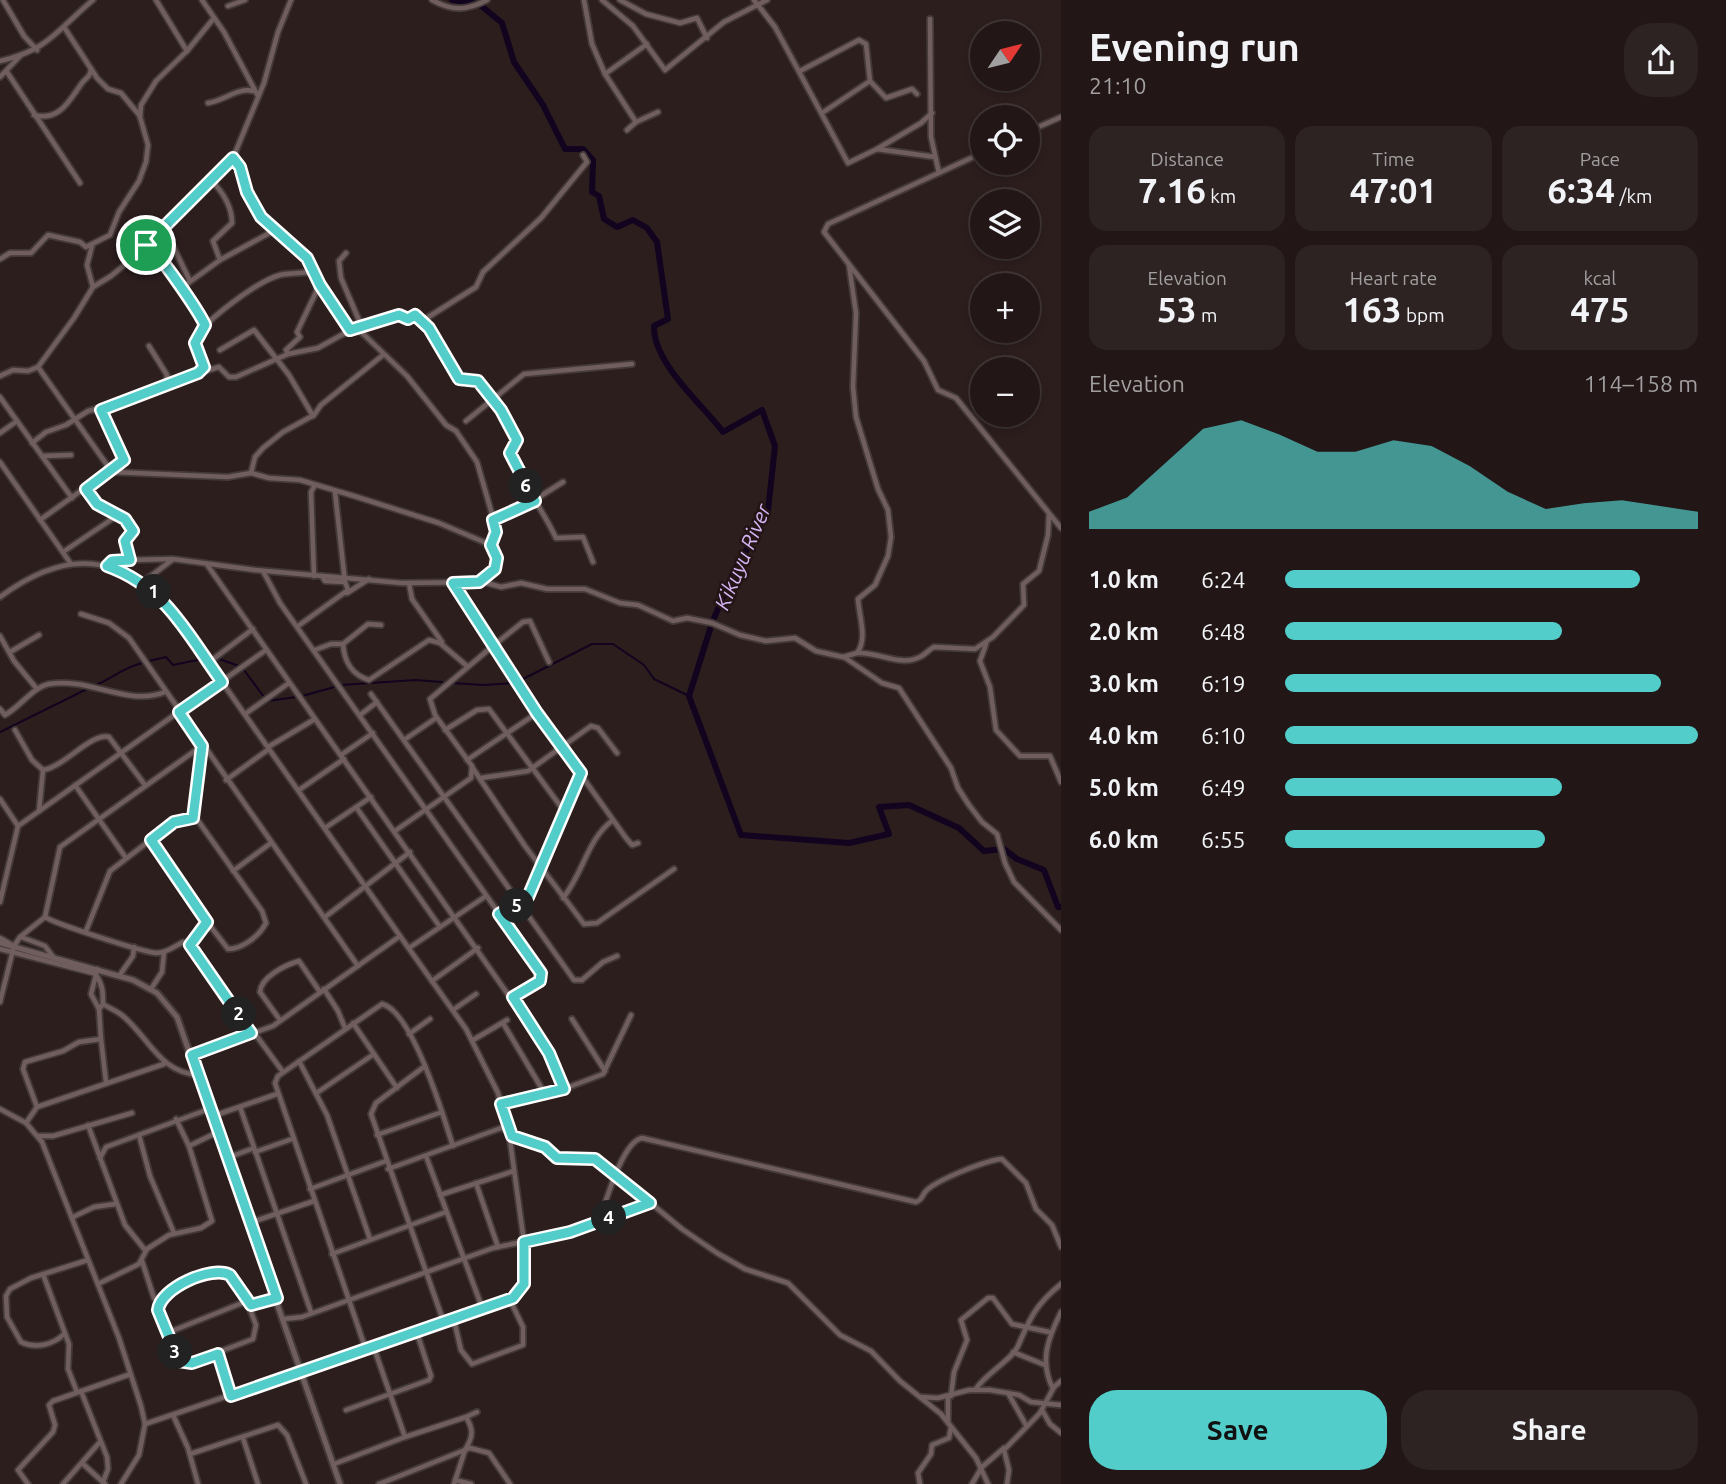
<!DOCTYPE html>
<meta charset="utf-8">
<style>
body{margin:0;font-family:Ubuntu,sans-serif;background:#2e2323;color:#f1f3f6;height:100vh;display:flex;flex-direction:column;font-size:26px;white-space:nowrap}
*{box-sizing:border-box;margin:0}
p{font-size:23px;color:#a29fa1}
.icon{flex:none;width:38px;height:38px;fill:none;stroke:currentColor;stroke-width:2;stroke-linecap:round;stroke-linejoin:round}
.map{position:relative;flex:1;overflow:hidden}
.drawer{display:flex;flex-direction:column;background:#221616;width:665px}
.drawer>*{flex:none}
.needle{width:46px;rotate:55deg}
.tools{position:absolute;left:970px;top:21px;display:grid;gap:14px}
.tools a{display:grid;place-items:center;width:70px;height:70px;border-radius:50%;background:#221616;box-shadow:0 4px 10px #0003,0 0 0 2px #3f3535;font-size:35px}
.pin{position:absolute;display:grid;place-items:center;width:60px;height:60px;color:#fff;margin:-30px;border:4px solid #fff;border-radius:50%;box-shadow:0 2px 7px #0007}
.km{position:absolute;width:35px;height:35px;margin:-18px;border-radius:50%;background:#222;color:#fff;font-size:19px;line-height:35px;text-align:center}
.round{display:grid;place-items:center;flex:none;width:74px;height:74px;border-radius:28px;background:#2e2323}
.overview{display:flex;align-items:center;justify-content:space-between;height:119px;padding:0 28px}
h1{font-size:38px;font-weight:600;line-height:52px}
.metrics{display:grid;grid-template-columns:repeat(3,1fr);gap:10px;height:119px;padding:7px 28px}
.metrics div{display:grid;align-content:center;border-radius:18px;background:#2e2323;text-align:center}
.metrics b{font-size:35px;font-weight:600}
.metrics small{font-size:19px;font-weight:400}
.metrics p{font-size:19px}
.chart{height:196px;padding:14px 28px}
.chart p{display:flex;justify-content:space-between}
.chart svg{width:100%;height:126px;margin-top:7px;fill:#53cdc9;opacity:.7}
.button{display:flex;gap:14px;margin-top:auto;padding:14px 28px}
.button a{flex:1;height:80px;border-radius:28px;background:#53cdc9;color:#111;font-size:28px;font-weight:600;line-height:80px;text-align:center}
.button a+a{background:#2e2323;color:#f1f3f6}
ul{padding:0 28px;list-style:none;font-size:23px}
li{display:grid;grid-template-columns:112px 84px 1fr;align-items:center;height:52px}
li i{height:18px;border-radius:9px;background:#53cdc9}
main{display:flex;flex:1;min-height:0}
.map>svg:first-child{display:block}
.lines{fill:none;stroke-linecap:round;stroke-linejoin:round}
.stream{stroke:#12031f;stroke-width:2}
.river{stroke:#12031f;stroke-width:6}
.minor-casing{stroke:#443939;stroke-width:8}
.tertiary-casing{stroke:#443939;stroke-width:9}
.minor{stroke:#705e5e;stroke-width:4.5}
.tertiary{stroke:#705e5e;stroke-width:5}
.route-casing{stroke:#fff;stroke-width:14}
.route{stroke:#53cdc9;stroke-width:9}
.labels{text-anchor:middle;stroke-width:5;stroke-linejoin:round;paint-order:stroke}
.water-label{font-size:21px;font-style:italic;fill:#d5b5f4;stroke:#231415}
</style>
<main>
<div class="map">
<svg width="1061" height="1484" viewBox="0 0 1061 1484">
<rect width="100%" height="100%" fill="#2d1e1e"/>
<g class="lines">
<g class="stream">
<polyline points="208,658 212,657"/>
<polyline points="219,659 239,666"/>
<polyline points="149,661 166,657 173,665 202,659"/>
<polyline points="244,670 264,697"/>
<polyline points="521,680 592,644 613,644 644,665 654,679 689,696"/>
<polyline points="452,683 483,685 514,683"/>
<path d="M98,684C114,677 126,666 143,663"/>
<polyline points="341,685 415,680 442,682"/>
<polyline points="302,696 338,686"/>
<polyline points="268,701 296,697"/>
<polyline points="0,732 89,688"/>
</g>
<path class="river" d="M452,0L479,4L502,23L514,62L543,105L565,149H583L593,160L592,192L599,196L604,219L617,227L633,220L647,228L657,242L668,319L654,326C653,363 701,403 723,432L762,410L775,446L768,511L732,576L712,623L689,696L741,835L849,843L889,834L879,807L909,805L959,828L984,851L1004,849L1017,859L1044,870L1058,907H1061"/>
<defs>
<g id="minor">
<polyline points="3,0 24,36 37,50"/>
<polyline points="156,0 187,51"/>
<polyline points="202,0 224,32 258,96"/>
<path d="M432,0C452,11 466,11 487,0"/>
<polyline points="584,0 592,44 605,74 636,122 627,130"/>
<polyline points="602,0 633,26 665,70 724,22 767,0"/>
<polyline points="620,0 646,14 680,23 697,18 707,38"/>
<polyline points="754,0 775,27 848,163 877,149 935,157"/>
<polyline points="228,6 245,0"/>
<polyline points="930,19 931,137 939,173"/>
<polyline points="64,27 97,78 108,89 121,93 140,116"/>
<path d="M0,61C49,50 57,30 93,0"/>
<polyline points="800,71 859,40 866,44 870,81 822,113"/>
<polyline points="7,72 80,183"/>
<polyline points="605,74 647,44"/>
<polyline points="0,77 20,56"/>
<polyline points="870,81 886,98 912,89 917,94"/>
<path d="M208,103C223,101 239,87 253,91"/>
<path d="M34,115C60,122 70,99 82,83C87,77 90,77 91,69"/>
<polyline points="636,122 658,112"/>
<polyline points="1027,132 1061,117"/>
<polyline points="877,149 921,123 932,113"/>
<polyline points="982,153 828,224 824,232 924,361 938,390 956,398 1061,528"/>
<polyline points="233,158 240,167 247,192 261,217 308,258 320,285 350,330"/>
<path d="M210,179C222,191 232,206 232,223L213,241L220,260"/>
<polyline points="146,245 159,255 178,286 184,286"/>
<polyline points="92,246 87,265 93,287"/>
<polyline points="174,248 190,281"/>
<polyline points="346,253 339,261 341,278 361,325"/>
<polyline points="0,259 10,253 31,253 48,235 80,242 86,247 110,235 119,212 139,181 146,162 148,145 140,117 141,105 156,81 187,51 214,18"/>
<polyline points="422,321 476,287 483,272 541,218 587,162 583,155"/>
<polyline points="205,325 184,293 184,286 220,260 275,230"/>
<polyline points="356,327 407,376 446,425 456,431 477,462 496,528 491,545 497,566 480,581"/>
<polyline points="149,346 167,375 166,385"/>
<polyline points="220,350 254,330 289,375 313,416"/>
<polyline points="288,354 286,350 300,337 297,332 319,286"/>
<polyline points="38,367 112,472 228,477 251,473 255,457 263,448 283,432 314,415 321,405 383,355"/>
<path d="M198,373L204,362L195,338C207,319 258,281 280,275C291,273 303,273 314,272"/>
<polyline points="0,376 13,370 28,371 38,367 74,318 93,287 111,276 156,239 187,202 233,158 264,83 278,32 291,0"/>
<polyline points="0,397 72,498"/>
<polyline points="466,421 524,374 632,364"/>
<polyline points="0,433 17,421"/>
<path d="M32,443L46,432L66,425L88,411L132,400L192,375L219,367L229,377H236L288,354L318,348L356,327L399,315L408,319L415,315L429,328L459,379L478,381L501,410L517,441L510,453C522,484 542,508 556,538L583,537L593,562"/>
<polyline points="42,456 71,455"/>
<polyline points="0,462 71,564"/>
<polyline points="251,473 269,478 300,480 354,496 439,523 491,545"/>
<path d="M86,489C89,493 93,500 97,503C110,514 125,514 133,531L125,542L130,560"/>
<polyline points="40,520 124,460 101,410"/>
<polyline points="494,520 520,509 563,482"/>
<polyline points="63,552 118,515"/>
<path d="M108,566L112,561L127,560L173,559L255,570L402,583L483,582L501,587L521,583L547,589H585L620,603L638,605L673,621L687,618L712,623L740,635L766,641L795,638L816,651L843,657L857,653C868,639 859,616 858,599L875,585L888,556L891,537L888,510L878,489L856,417L853,387L856,313L849,265"/>
<polyline points="208,566 549,1053 564,1089 501,1104"/>
<polyline points="263,571 280,603 541,973 540,981 513,997"/>
<polyline points="314,576 311,492 315,485"/>
<polyline points="322,576 325,581 345,582"/>
<polyline points="143,582 172,560"/>
<polyline points="409,583 412,599 442,642"/>
<polyline points="347,593 369,579"/>
<path d="M0,597C77,540 133,558 187,632L400,936L273,1026L192,1055"/>
<polyline points="81,614 109,623 129,638 358,966"/>
<polyline points="298,626 348,590 345,582 335,492"/>
<polyline points="0,636 14,661 37,689"/>
<polyline points="343,644 368,624 381,625"/>
<polyline points="986,644 980,661 990,687 996,730 1020,756 1050,756 1061,782"/>
<path d="M315,650L331,644H343C344,661 352,675 369,680L429,640L440,643L467,666"/>
<polyline points="10,652 39,635"/>
<path d="M858,653C880,652 900,667 920,657C925,655 928,650 934,647L975,649L993,637L1024,605L1023,584L1039,571L1048,535L1049,515"/>
<polyline points="844,657 882,683 899,688 951,768 958,788 969,805 982,822 997,834 1005,863 1014,882 1061,930"/>
<polyline points="549,662 530,621 523,622 494,645 537,713 626,838 632,845 638,843"/>
<polyline points="208,663 253,629"/>
<polyline points="371,694 574,980 582,980 603,962 617,956"/>
<path d="M0,709L5,715C20,707 33,687 49,684C90,677 127,707 165,692"/>
<polyline points="245,714 289,683"/>
<polyline points="360,715 377,702"/>
<path d="M15,730L32,760L43,770C64,767 92,732 109,737L145,785"/>
<polyline points="445,730 477,710 489,709 564,811"/>
<polyline points="404,740 436,718"/>
<polyline points="268,747 315,719"/>
<polyline points="341,755 373,733"/>
<polyline points="467,760 537,713"/>
<polyline points="472,767 525,846 584,924 597,923 674,869"/>
<polyline points="481,778 528,771 591,726 598,728 617,753"/>
<polyline points="226,780 269,749"/>
<polyline points="75,785 126,858"/>
<polyline points="299,790 344,759"/>
<polyline points="0,799 18,826"/>
<polyline points="356,807 440,927"/>
<polyline points="39,811 43,770"/>
<polyline points="193,818 202,746"/>
<polyline points="325,828 371,797"/>
<polyline points="395,831 471,778 472,766 435,715 430,699 494,645 453,583"/>
<polyline points="233,871 271,843"/>
<path d="M563,898C584,872 587,839 613,820"/>
<polyline points="0,902 18,826 266,650"/>
<polyline points="499,914 528,897 581,774"/>
<path d="M45,917C56,924 145,953 157,953C167,953 175,946 183,942L190,945L283,1072"/>
<polyline points="325,917 410,852"/>
<path d="M86,931L110,871L174,822L189,818L199,822L262,911L266,923C260,935 243,949 228,949L181,888L151,840"/>
<polyline points="21,937 45,946 54,958"/>
<polyline points="0,938 14,946"/>
<polyline points="190,945 207,922"/>
<polyline points="409,948 486,896"/>
<polyline points="0,949 93,973 96,975 91,994 99,1009"/>
<polyline points="119,976 133,956 134,947"/>
<polyline points="432,981 478,948"/>
<polyline points="151,989 162,972 164,952"/>
<polyline points="324,989 338,1011 345,1028"/>
<polyline points="0,1002 14,946 20,937 45,917 60,847 203,745"/>
<path d="M103,1004C109,1008 117,1011 123,1016C150,1039 160,1073 199,1075"/>
<polyline points="453,1010 476,994"/>
<polyline points="572,1019 605,1071"/>
<path d="M280,1020L260,992C261,977 285,965 299,961L320,992"/>
<polyline points="353,1023 397,1088"/>
<polyline points="503,1023 545,1094"/>
<polyline points="409,1034 430,1019"/>
<polyline points="101,1039 106,1082"/>
<polyline points="473,1040 507,1020"/>
<polyline points="299,1061 327,1115 370,1239"/>
<polyline points="425,1066 376,1103 371,1114 444,1323"/>
<polyline points="564,1089 603,1074 631,1015"/>
<polyline points="318,1092 374,1054"/>
<path d="M37,1107L23,1069L25,1062L63,1051L79,1042L101,1039L99,1009L103,1004C103,993 103,985 96,975L97,969"/>
<polyline points="240,1107 311,1312"/>
<polyline points="0,1109 26,1123 42,1142 119,1338 141,1406 145,1424 139,1455 121,1484"/>
<polyline points="213,1116 277,1094"/>
<polyline points="26,1123 37,1107 164,1064"/>
<polyline points="88,1125 125,1225 145,1250"/>
<polyline points="509,1133 545,1148 557,1158 601,1162 682,1229 717,1253 745,1269 788,1283 840,1335 871,1351 900,1381 941,1414 976,1458 988,1484"/>
<polyline points="139,1135 150,1176 174,1233"/>
<polyline points="377,1135 442,1112 453,1146"/>
<polyline points="38,1136 53,1136 132,1113"/>
<polyline points="189,1146 218,1132"/>
<polyline points="255,1152 292,1139"/>
<polyline points="426,1156 483,1310"/>
<polyline points="100,1158 106,1147 209,1109"/>
<polyline points="227,1158 254,1148"/>
<polyline points="388,1169 501,1128 508,1131"/>
<polyline points="476,1183 498,1247"/>
<polyline points="310,1189 386,1161"/>
<polyline points="440,1195 514,1171"/>
<polyline points="73,1217 94,1207 115,1204"/>
<path d="M599,1221C606,1202 622,1142 642,1138L916,1202C924,1199 921,1195 927,1190C939,1179 987,1160 1002,1159L1026,1183L1036,1209L1052,1225L1061,1247"/>
<polyline points="249,1223 314,1201"/>
<polyline points="332,1254 446,1212"/>
<polyline points="142,1261 154,1298 161,1300"/>
<polyline points="43,1274 69,1344 68,1369 77,1392"/>
<polyline points="98,1284 139,1264 147,1249 169,1235 201,1228 212,1221 189,1146 176,1119"/>
<path d="M248,1304L256,1325L253,1339L187,1364H182L158,1310C160,1288 212,1265 230,1274L251,1305L276,1298"/>
<polyline points="283,1319 302,1317 493,1248 570,1232 650,1203"/>
<polyline points="454,1320 461,1350 472,1364 523,1345 523,1327 510,1300"/>
<polyline points="167,1333 247,1301"/>
<path d="M64,1334C53,1345 35,1349 21,1342L7,1317L6,1296L10,1289L31,1278L88,1260"/>
<path d="M366,1350L275,1083L278,1076L382,1004C408,1010 434,1088 442,1112"/>
<polyline points="1013,1352 1045,1365"/>
<polyline points="218,1354 231,1396"/>
<path d="M976,1389C985,1374 1012,1360 1018,1346C1030,1318 1036,1304 1061,1284"/>
<path d="M1053,1389C1039,1361 1048,1338 1061,1312"/>
<polyline points="81,1391 107,1457 108,1469 103,1482"/>
<polyline points="1008,1393 1026,1425"/>
<polyline points="951,1396 954,1372 967,1340 961,1320 988,1298 993,1298 1012,1324 1049,1332"/>
<polyline points="920,1397 938,1398 969,1390 990,1390 1019,1395 1031,1402 1061,1405"/>
<polyline points="948,1397 948,1422"/>
<polyline points="346,1410 429,1380 431,1376 417,1333"/>
<polyline points="1042,1410 1050,1424 1061,1433"/>
<polyline points="173,1415 188,1448 198,1484"/>
<polyline points="466,1417 477,1412"/>
<polyline points="145,1424 510,1300 522,1290 524,1242 509,1133 498,1093 466,1029 400,936"/>
<polyline points="243,1438 258,1484"/>
<polyline points="190,1454 278,1425 287,1435 306,1484"/>
<polyline points="82,1463 105,1484"/>
<polyline points="334,1464 405,1437 374,1348"/>
<polyline points="455,1480 471,1484"/>
<polyline points="28,1484 18,1470 53,1432 55,1425 49,1405 53,1401 128,1375"/>
<polyline points="63,1484 99,1443"/>
<path d="M379,1484L465,1450C473,1437 474,1430 466,1417L405,1437"/>
<polyline points="454,1484 465,1450 470,1448 489,1453 510,1484"/>
<polyline points="920,1484 918,1473 931,1454 932,1445 949,1438 951,1427"/>
<polyline points="972,1484 982,1467 1004,1448"/>
<polyline points="1007,1484 1009,1470 1004,1450 1040,1413 1054,1387 1061,1381"/>
</g>
<polyline id="tertiary" points="0,943 133,980 157,993 177,1017 340,1484"/>
</defs>
<use href="#minor" class="minor-casing"/>
<use href="#tertiary" class="tertiary-casing"/>
<use href="#minor" class="minor"/>
<use href="#tertiary" class="tertiary"/>
</g>
<g class="lines">
<defs>
<path id="route" d="M233,158L240,167L247,192L261,217L307,258L320,285L350,330L399,315L408,319L415,315L429,328L459,379L478,381L501,410L517,440L510,453L535,501L493,520L496,532L491,545L497,558L495,569L479,582L453,583L537,713L581,773L528,897L499,914L541,973L540,981L513,997L549,1053L564,1089L501,1104L512,1136L545,1147L557,1158L595,1159L650,1203L570,1232L524,1242V1284L513,1298L231,1396L218,1354L192,1363L179,1361L158,1310C160,1288 212,1265 230,1275L251,1305L277,1298L192,1055L251,1033L190,945L207,922L151,840L174,822L193,818L202,746L179,712L222,682C188,635 166,587 107,566L112,561L130,560L125,541L133,531L125,519L97,504L86,489L124,460L101,410L198,373L204,367L195,343L205,325C199,312 157,249 146,245Z"/>
</defs>
<use href="#route" class="route-casing"/>
<use href="#route" class="route"/>
</g>
<g class="labels">
<g class="water-label">
<text transform="translate(743 557) rotate(-67)" y="7">Kikuyu River</text>
</g>
</g>
</svg>
<div class="tools">
<a><svg class="needle" viewBox="-14 -14 28 28"><path d="M0-13l5 13h-10z" fill="#e53935"/><path d="M0 13l5-13h-10z" fill="#a29fa1"/></svg></a>
<a><svg class="icon" aria-label="locate" viewBox="0 0 24 24"><circle cx="12" cy="12" r="6"/><path d="M12 2v4M12 18v4M2 12h4M18 12h4"/></svg></a>
<a><svg class="icon" aria-label="layers" viewBox="0 0 24 24"><path d="M12 4l9 5-9 5-9-5zM3 14l9 5 9-5"/></svg></a>
<a>+</a>
<a>−</a>
</div>
<div class="pin" style="left:146px;top:245px;background:#1e9e55"><svg class="icon" aria-label="arrive" viewBox="0 0 24 24"><path d="M6 21V4h12l-3 4 3 4H6"/></svg></div>
<b class="km" style="left:154px;top:592px">1</b>
<b class="km" style="left:239px;top:1014px">2</b>
<b class="km" style="left:175px;top:1352px">3</b>
<b class="km" style="left:609px;top:1218px">4</b>
<b class="km" style="left:517px;top:906px">5</b>
<b class="km" style="left:526px;top:486px">6</b>
</div>
<section class="drawer">
<div class="overview"><div><h1>Evening run</h1><p>21:10</p></div><a class="round"><svg class="icon" aria-label="share" viewBox="0 0 24 24"><path d="M12 15V3M7 8l5-5 5 5M5 13v7h14v-7"/></svg></a></div>
<div class="metrics">
<div><p>Distance</p><b>7.16<small> km</small></b></div>
<div><p>Time</p><b>47:01</b></div>
<div><p>Pace</p><b>6:34<small> /km</small></b></div>
</div>
<div class="metrics">
<div><p>Elevation</p><b>53<small> m</small></b></div>
<div><p>Heart rate</p><b>163<small> bpm</small></b></div>
<div><p>kcal</p><b>475</b></div>
</div>
<div class="chart"><p><span>Elevation</span>114–158 m</p>
<svg viewBox="0 0 160 44" preserveAspectRatio="none"><path d="M0 44V38L10 33L20 21L30 9L40 6L50 11L60 17L70 17L80 13L90 15L100 22L110 31L120 37L130 35L140 34L150 36L160 38V44z"/></svg>
</div>
<ul>
<li><b>1.0 km</b>6:24<i style="width:86%"></i></li>
<li><b>2.0 km</b>6:48<i style="width:67%"></i></li>
<li><b>3.0 km</b>6:19<i style="width:91%"></i></li>
<li><b>4.0 km</b>6:10<i style="width:100%"></i></li>
<li><b>5.0 km</b>6:49<i style="width:67%"></i></li>
<li><b>6.0 km</b>6:55<i style="width:63%"></i></li>
</ul>
<div class="button"><a>Save</a><a>Share</a></div>
</section>
</main>
